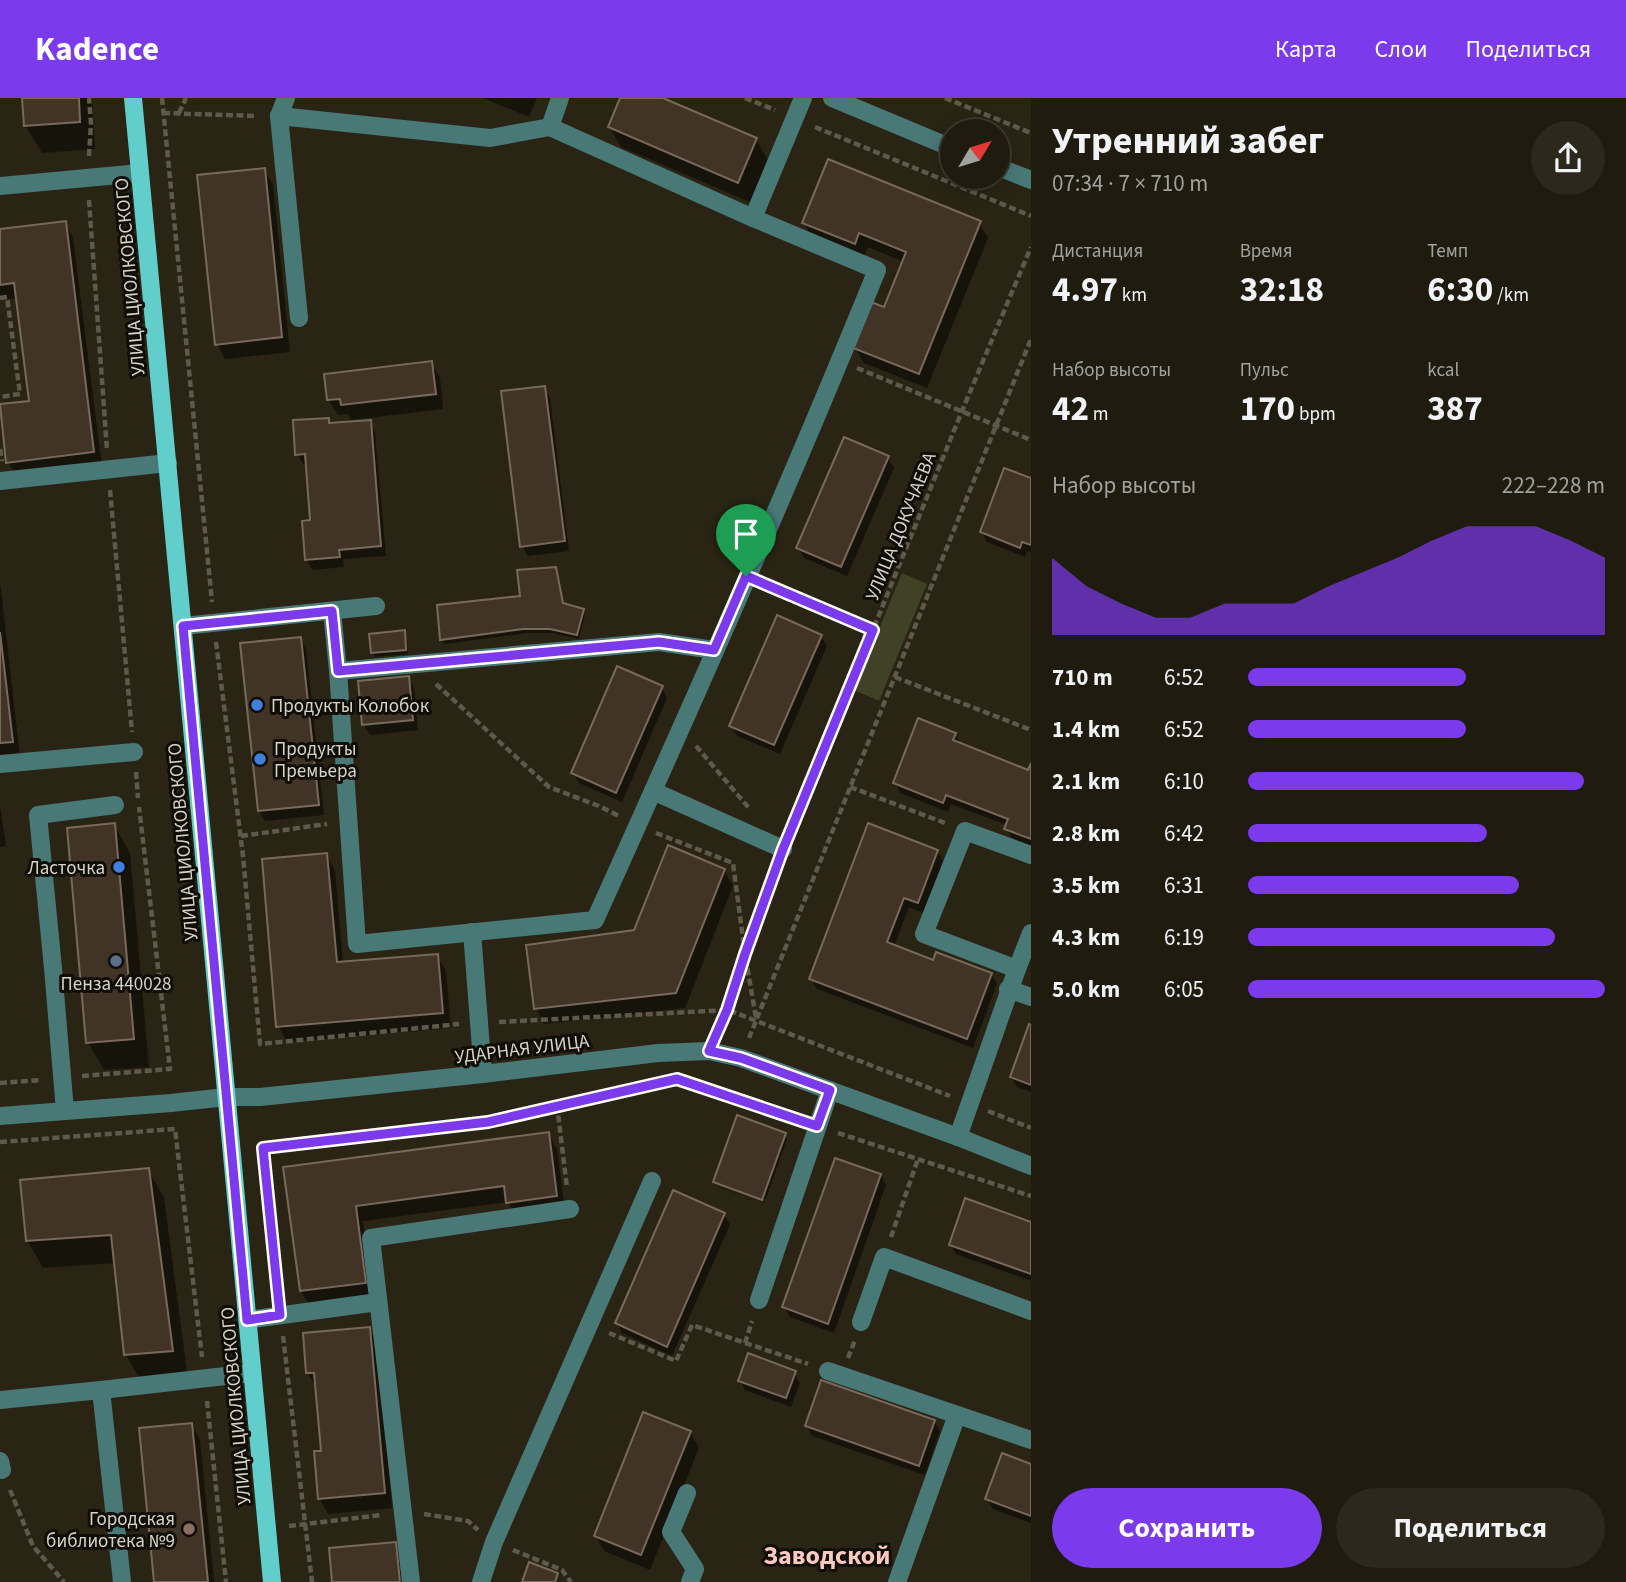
<!DOCTYPE html>
<html lang="ru">
<meta charset="utf-8">
<style>
body{margin:0;font-family:"Source Sans 3",sans-serif;background:#2c281c;color:#f1f3f6;height:100vh;display:flex;flex-direction:column;font-size:26px;white-space:nowrap}
*{box-sizing:border-box;margin:0}
p{font-size:23px;color:#a1a19e}
.icon{flex:none;width:38px;height:38px;fill:none;stroke:currentColor;stroke-width:2;stroke-linecap:round;stroke-linejoin:round}
.map{position:relative;flex:1;overflow:hidden}
.side{display:flex;flex-direction:column;background:#1f1b0e;width:595px}
.side>*{flex:none}
.needle{width:46px;rotate:52deg}
.controls{position:absolute;left:940px;top:21px;display:grid;gap:14px}
.controls a{display:grid;place-items:center;width:70px;height:70px;border-radius:50%;background:#1f1b0e;box-shadow:0 4px 18px #0003,0 0 0 2px #3c392e;font-size:35px}
.pin{position:absolute;display:grid;place-items:center;width:60px;height:60px;color:#fff;margin:-72px -30px;border-radius:50% 50% 50% 0;rotate:-45deg;box-shadow:0 0 7px #0007}
.pin .icon{rotate:45deg}
.round{display:grid;place-items:center;flex:none;width:74px;height:74px;border-radius:37px;background:#2c281c}
.head{display:flex;align-items:center;justify-content:space-between;height:119px;padding:0 21px}
h1{font-size:38px;font-weight:700;line-height:52px}
.metrics{display:grid;grid-template-columns:repeat(3,1fr);gap:10px;height:119px;padding:7px 21px}
.metrics div{display:grid;align-content:center}
.metrics b{font-size:35px;font-weight:700}
.metrics small{font-size:19px;font-weight:400}
.metrics p{font-size:19px}
.chart{height:196px;padding:14px 21px}
.chart p{display:flex;justify-content:space-between}
.chart svg{width:100%;height:126px;margin-top:7px;fill:#7c3aed;opacity:.7}
.cta{display:flex;gap:14px;margin-top:auto;padding:14px 21px}
.cta a{flex:1;height:80px;border-radius:42px;background:#7c3aed;color:#fff;font-size:28px;font-weight:700;line-height:80px;text-align:center}
.cta a+a{background:#2c281c;color:#f1f3f6}
ul{padding:0 21px;list-style:none;font-size:23px}
li{display:grid;grid-template-columns:112px 84px 1fr;align-items:center;height:52px}
li i{height:18px;border-radius:9px;background:#7c3aed}
header{display:flex;align-items:center;gap:42px;box-sizing:border-box;height:98px;padding:0 35px;background:#7c3aed;color:#fff}
header strong{font-size:33px}
nav{display:flex;gap:38px;margin-inline-start:auto;font-size:24px}
main{display:flex;flex:1;min-height:0}
.map>svg:first-child{display:block}
.green{fill:#404126}
.shadow{fill:#0007}
.building{fill:#413426;stroke:#79695b;stroke-width:2}
.lines{fill:none;stroke-linecap:round;stroke-linejoin:round}
.path{stroke:#5e594a;stroke-width:4.5;stroke-dasharray:7 3.5;stroke-linecap:butt}
.minor{stroke:#487977;stroke-width:18}
.major{stroke:#62cecb;stroke-width:18}
.route-casing{stroke:#fff;stroke-width:14}
.route{stroke:#7c3aed;stroke-width:9}
.shop-dot{fill:#3f7fe0;stroke:#100d07;stroke-width:2.5}
.service-dot{fill:#5c6f8a;stroke:#100d07;stroke-width:2.5}
.education-dot{fill:#8d6e63;stroke:#100d07;stroke-width:2.5}
.labels{text-anchor:middle;stroke-width:6;stroke-linejoin:round;paint-order:stroke}
.street-label{font-size:19px;fill:#d5d2c7;stroke:#100d07}
.poi-label{font-size:19px;fill:#d5d2c7;stroke:#100d07;text-anchor:start}
.district-label{font-size:26px;font-weight:bold;fill:#fcc9bf;stroke:#100d07}
</style>
<header>
<strong>Kadence</strong>
<nav><a>Карта</a><a>Слои</a><a>Поделиться</a></nav>
</header>
<main>
<div class="map">
<svg width="1031" height="1484" viewBox="0 0 1031 1484">
<rect width="100%" height="100%" fill="#292413"/>
<polygon class="green" points="902,475 927,486 879,603 854,592"/>
<g class="shadow">
<polygon points="23,0 92,0 95,51 42,55 25,27"/>
<polygon points="483,0 537,0 529,19"/>
<polygon points="622,0 659,0 756,42 768,62 750,104 621,49 609,29"/>
<polygon points="264,72 273,87 290,254 225,261 217,246"/>
<polygon points="65,124 73,140 102,369 17,379 8,364 31,304 18,200 0,202 0,132"/>
<polygon points="804,125 979,125 988,140 927,290 864,265 855,250 885,211 904,164 868,149 863,160 812,140"/>
<polygon points="431,265 440,280 443,311 351,322 348,316 338,317 329,302"/>
<polygon points="544,290 550,300 569,453 528,458 522,448"/>
<polygon points="328,321 331,327 370,324 375,334 386,458 343,461 344,469 312,472 307,462 312,424 308,366 303,366 297,356"/>
<polygon points="888,360 894,370 847,478 804,460 798,450"/>
<polygon points="1031,382 1031,454 1027,453 1025,459 987,444 982,434"/>
<polygon points="555,471 557,475 564,507 583,513 585,517 579,541 553,535 527,535 444,546 442,541 522,499"/>
<polygon points="0,483 20,659 0,661"/>
<polygon points="404,534 406,539 408,556 375,559 373,555"/>
<polygon points="821,538 827,548 780,656 737,638 731,628"/>
<polygon points="301,541 306,551 324,717 265,723 259,713"/>
<polygon points="408,580 414,590 418,632 370,637 364,627"/>
<polygon points="662,590 667,600 622,704 579,685 573,675"/>
<polygon points="955,636 961,646 1029,674 1031,668 1031,748 1012,740 1006,730 1007,727 951,706 948,714 900,695 895,685"/>
<polygon points="0,707 6,748 0,749"/>
<polygon points="114,727 130,755 149,969 104,972 88,944"/>
<polygon points="937,753 943,763 923,815 909,809 894,849 934,864 991,876 997,886 973,950 817,891 811,881"/>
<polygon points="326,757 335,772 343,865 437,858 446,873 451,930 287,944 278,928"/>
<polygon points="724,772 733,788 685,910 544,926 536,910"/>
<polygon points="1031,929 1031,994 1017,989 1011,979"/>
<polygon points="548,1036 557,1051 565,1113 516,1119 508,1104 363,1123 373,1200 310,1208 301,1193 285,1070"/>
<polygon points="784,1036 787,1041 766,1101 716,1084 716,1086 715,1084"/>
<polygon points="148,1072 164,1100 188,1281 142,1285 126,1257 116,1165 43,1170 27,1142"/>
<polygon points="880,1077 886,1087 834,1235 790,1219 784,1209"/>
<polygon points="717,1088 765,1105 764,1105 718,1089"/>
<polygon points="724,1117 730,1127 672,1258 622,1235 617,1225"/>
<polygon points="1031,1126 1031,1183 956,1156 950,1146"/>
<polygon points="369,1231 378,1246 392,1410 328,1416 319,1400 323,1354 317,1291 308,1275"/>
<polygon points="794,1275 800,1285 791,1309 745,1292 740,1282"/>
<polygon points="934,1323 940,1333 925,1377 812,1338 807,1328"/>
<polygon points="192,1327 200,1342 214,1484 155,1484"/>
<polygon points="690,1334 699,1350 650,1472 604,1453 596,1438"/>
<polygon points="1031,1367 1031,1425 993,1411 987,1401"/>
<polygon points="395,1446 404,1461 406,1484 334,1484"/>
</g>
<g class="building">
<polygon points="22,0 79,0 80,24 24,28"/>
<polygon points="620,0 663,0 757,40 738,85 608,29"/>
<polygon points="828,61 981,123 919,276 853,250 871,204 884,209 906,154 859,135 855,146 802,125"/>
<polygon points="265,70 282,239 215,247 197,77"/>
<polygon points="66,123 94,354 6,365 0,306 29,303 14,185 0,187 0,131"/>
<polygon points="432,263 436,296 341,307 340,301 327,302 324,276"/>
<polygon points="545,288 565,443 520,449 501,293"/>
<polygon points="329,320 329,325 371,322 381,448 339,452 340,459 305,462 302,423 310,422 305,356 295,357 293,322"/>
<polygon points="844,339 889,358 841,469 796,450"/>
<polygon points="1004,370 1031,380 1031,447 1022,444 1020,450 980,434"/>
<polygon points="556,469 563,505 584,511 577,537 550,531 523,531 440,542 437,507 520,498 517,472"/>
<polygon points="777,517 822,537 774,647 729,628"/>
<polygon points="405,532 406,552 371,555 369,536"/>
<polygon points="0,534 13,644 0,645"/>
<polygon points="301,539 319,707 258,713 240,545"/>
<polygon points="617,568 663,588 616,695 571,675"/>
<polygon points="409,578 413,622 362,627 358,583"/>
<polygon points="918,620 956,635 953,642 1028,672 1031,665 1031,741 1004,731 1008,721 946,697 943,705 893,685"/>
<polygon points="115,725 134,941 86,945 67,730"/>
<polygon points="868,725 938,752 918,805 904,800 887,844 933,862 936,854 992,875 967,941 809,881"/>
<polygon points="668,747 725,771 676,895 534,911 526,847 634,832"/>
<polygon points="327,755 337,864 438,856 443,915 276,929 262,761"/>
<polygon points="1029,926 1031,927 1031,987 1010,979"/>
<polygon points="737,1017 786,1035 762,1102 713,1084"/>
<polygon points="549,1034 557,1098 506,1105 504,1088 356,1108 366,1185 300,1193 283,1069"/>
<polygon points="835,1060 881,1076 828,1226 782,1209"/>
<polygon points="149,1070 173,1253 124,1257 111,1137 26,1143 20,1082"/>
<polygon points="673,1092 725,1115 667,1249 615,1225"/>
<polygon points="965,1100 1031,1124 1031,1176 949,1147"/>
<polygon points="370,1229 385,1395 318,1401 314,1353 321,1353 314,1275 306,1275 303,1235"/>
<polygon points="748,1255 796,1273 786,1300 738,1283"/>
<polygon points="821,1282 935,1322 919,1368 805,1328"/>
<polygon points="643,1314 691,1333 641,1457 594,1438"/>
<polygon points="192,1325 208,1484 154,1484 139,1330"/>
<polygon points="1002,1355 1031,1366 1031,1418 985,1401"/>
<polygon points="396,1444 400,1484 332,1484 329,1450"/>
<polygon points="529,1464 558,1475 555,1484 522,1484"/>
</g>
<g class="lines">
<g class="path">
<polyline points="162,0 212,504"/>
<polyline points="745,0 775,12"/>
<polyline points="945,0 1031,35"/>
<polyline points="163,15 257,18"/>
<polyline points="179,15 186,0"/>
<polyline points="815,29 1031,118"/>
<polyline points="89,58 91,26 89,0"/>
<polyline points="89,102 107,352"/>
<polyline points="0,200 7,199 20,296 0,299"/>
<polyline points="857,270 1031,342"/>
<polyline points="0,351 2,363"/>
<polyline points="110,392 132,634"/>
<polyline points="767,487 873,532"/>
<polyline points="216,544 243,758 260,946 459,926"/>
<polyline points="895,579 1031,632"/>
<polyline points="436,586 549,689 599,708 619,718"/>
<polyline points="696,648 749,710"/>
<polyline points="136,674 138,700"/>
<polyline points="850,689 945,725"/>
<polyline points="791,733 962,313 1031,149"/>
<polyline points="656,735 733,765 745,856 756,920"/>
<polyline points="241,738 327,726"/>
<polyline points="499,924 728,912 950,998"/>
<polyline points="718,933 728,912 745,856 776,770"/>
<polyline points="749,940 1031,241"/>
<polyline points="82,978 170,971 139,709"/>
<polyline points="0,985 42,982"/>
<polyline points="557,1007 567,1090"/>
<polyline points="988,1013 1031,1030"/>
<polyline points="838,1035 1031,1098"/>
<polyline points="0,1044 175,1031 202,1259"/>
<polyline points="891,1139 918,1061"/>
<polyline points="278,1198 263,1050 488,1024 677,981 796,1021"/>
<polyline points="609,1235 676,1263 692,1227 808,1266"/>
<polyline points="283,1238 312,1484"/>
<polyline points="745,1245 752,1223"/>
<polyline points="848,1260 855,1242"/>
<polyline points="207,1303 226,1484"/>
<polyline points="10,1392 33,1448 64,1484"/>
<polyline points="424,1416 468,1423 478,1432"/>
<polyline points="289,1428 381,1417"/>
<polyline points="513,1452 562,1472 571,1484"/>
</g>
<g class="minor">
<polyline points="286,0 279,18 299,220"/>
<polyline points="832,0 952,50"/>
<polyline points="279,18 490,40 550,29"/>
<polyline points="998,69 1031,82"/>
<polyline points="0,88 140,75"/>
<polyline points="753,120 803,0"/>
<polyline points="0,383 168,365"/>
<path d="M332,513L338,573L357,846L595,822C692,607 788,391 877,172L753,120L550,29L560,0"/>
<polyline points="183,528 376,508"/>
<polyline points="338,573 659,544 714,552"/>
<polyline points="0,666 134,654"/>
<polyline points="653,693 783,751"/>
<polyline points="472,834 483,976"/>
<polyline points="1017,871 1031,835"/>
<polyline points="1008,891 1031,899"/>
<polyline points="65,1013 53,870 38,717 115,707"/>
<polyline points="0,1018 171,1005 226,999 260,999 483,976 658,955 709,953 741,960 958,1039 1031,1068"/>
<polyline points="958,1039 1017,871 924,836 965,733 1031,757"/>
<polyline points="759,1202 830,992"/>
<polyline points="247,1222 378,1204"/>
<polyline points="861,1224 884,1159 1031,1213"/>
<polyline points="828,1273 1031,1342"/>
<polyline points="0,1302 101,1292"/>
<polyline points="0,1363 2,1372"/>
<polyline points="687,1395 671,1434 695,1471 690,1484"/>
<polyline points="122,1484 101,1292 252,1275"/>
<polyline points="411,1484 371,1140 570,1111"/>
<polyline points="481,1484 494,1444 652,1083"/>
<polyline points="897,1484 957,1317"/>
</g>
<polyline class="major" points="133,0 272,1484"/>
</g>
<g class="lines">
<defs>
<polygon id="route" points="746,478 873,532 783,751 745,856 727,912 709,953 741,960 830,992 817,1028 677,981 488,1024 263,1050 280,1217 247,1222 183,528 332,513 338,573 659,544 714,552"/>
</defs>
<use href="#route" class="route-casing"/>
<use href="#route" class="route"/>
</g>
<g class="shop-dot">
<circle cx="257" cy="607" r="7"/>
<circle cx="260" cy="661" r="7"/>
<circle cx="119" cy="769" r="7"/>
</g>
<circle class="service-dot" cx="116" cy="863" r="7"/>
<circle class="education-dot" cx="189" cy="1431" r="7"/>
<g class="labels">
<g class="street-label">
<text transform="translate(129 179) rotate(-95)" y="7">УЛИЦА ЦИОЛКОВСКОГО</text>
<text transform="translate(900 428) rotate(-68)" y="7">УЛИЦА ДОКУЧАЕВА</text>
<text transform="translate(182 744) rotate(-95)" y="7">УЛИЦА ЦИОЛКОВСКОГО</text>
<text transform="translate(522 950) rotate(-7)" y="7">УДАРНАЯ УЛИЦА</text>
<text transform="translate(235 1308) rotate(-95)" y="7">УЛИЦА ЦИОЛКОВСКОГО</text>
</g>
<g class="poi-label">
<text x="271" y="614">Продукты Колобок</text>
<text x="274" y="657">Продукты<tspan x="274" dy="22">Премьера</tspan></text>
<text x="105" y="776" text-anchor="end">Ласточка</text>
<text x="116" y="892" text-anchor="middle">Пенза 440028</text>
<text x="175" y="1427" text-anchor="end">Городская<tspan x="175" dy="22">библиотека №9</tspan></text>
</g>
<g class="district-label">
<text x="827" y="1466">Заводской</text>
</g>
</g>
</svg>
<div class="controls">
<a><svg class="needle" viewBox="-14 -14 28 28"><path d="M0-13l5 13h-10z" fill="#e53935"/><path d="M0 13l5-13h-10z" fill="#a1a19e"/></svg></a>
</div>
<div class="pin" style="left:746px;top:478px;background:#1e9e55"><svg class="icon" aria-label="arrive" viewBox="0 0 24 24"><path d="M6 21V4h12l-3 4 3 4H6"/></svg></div>
</div>
<section class="side">
<div class="head"><div><h1>Утренний забег</h1><p>07:34 · 7 × 710 m</p></div><a class="round"><svg class="icon" aria-label="share" viewBox="0 0 24 24"><path d="M12 15V3M7 8l5-5 5 5M5 13v7h14v-7"/></svg></a></div>
<div class="metrics">
<div><p>Дистанция</p><b>4.97<small> km</small></b></div>
<div><p>Время</p><b>32:18</b></div>
<div><p>Темп</p><b>6:30<small> /km</small></b></div>
</div>
<div class="metrics">
<div><p>Набор высоты</p><b>42<small> m</small></b></div>
<div><p>Пульс</p><b>170<small> bpm</small></b></div>
<div><p>kcal</p><b>387</b></div>
</div>
<div class="chart"><p><span>Набор высоты</span>222–228 m</p>
<svg viewBox="0 0 160 44" preserveAspectRatio="none"><path d="M0 44V17L10 27L20 33L30 38L40 38L50 33L60 33L70 33L80 27L90 22L100 17L110 11L120 6L130 6L140 6L150 11L160 17V44z"/></svg>
</div>
<ul>
<li><b>710 m</b>6:52<i style="width:61%"></i></li>
<li><b>1.4 km</b>6:52<i style="width:61%"></i></li>
<li><b>2.1 km</b>6:10<i style="width:94%"></i></li>
<li><b>2.8 km</b>6:42<i style="width:67%"></i></li>
<li><b>3.5 km</b>6:31<i style="width:76%"></i></li>
<li><b>4.3 km</b>6:19<i style="width:86%"></i></li>
<li><b>5.0 km</b>6:05<i style="width:100%"></i></li>
</ul>
<div class="cta"><a>Сохранить</a><a>Поделиться</a></div>
</section>
</main>
